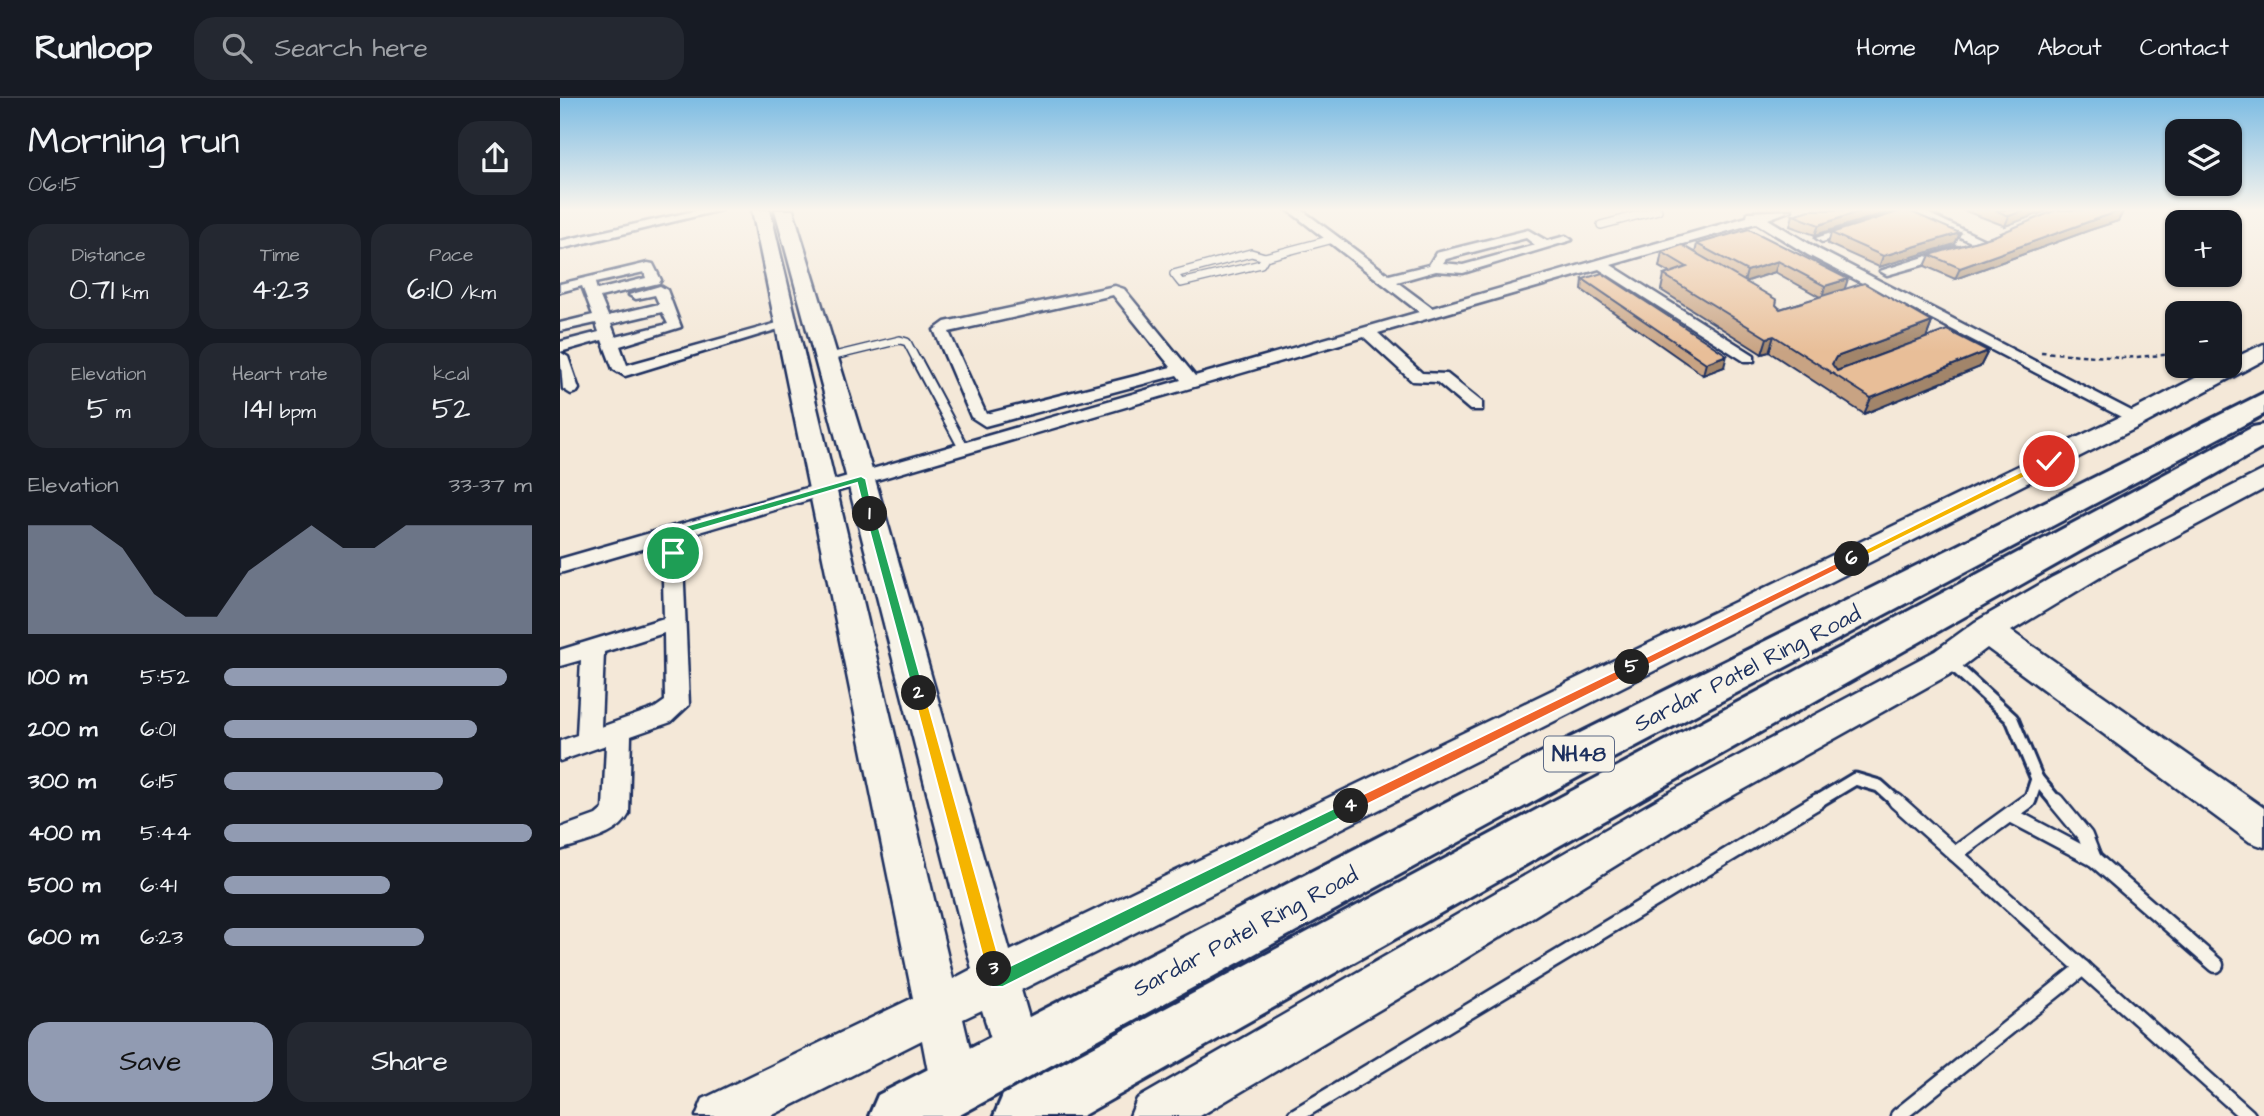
<!DOCTYPE html>
<meta charset="utf-8">
<style>
body{margin:0;font-family:"Architects Daughter",sans-serif;background:#242831;color:#f1f3f6;height:100vh;display:flex;flex-direction:column;font-size:26px;white-space:nowrap}
*{box-sizing:border-box;margin:0}
p{font-size:23px;color:#9ea1a6}
.icon{flex:none;width:38px;height:38px;fill:none;stroke:currentColor;stroke-width:2;stroke-linecap:round;stroke-linejoin:round}
.map{position:relative;flex:1;overflow:hidden}
.panel{display:flex;flex-direction:column;background:#171b24;width:560px}
.panel>*{flex:none}
.tools{position:absolute;left:1605px;top:21px;display:grid;gap:14px}
.tools a{display:grid;place-items:center;width:77px;height:77px;border-radius:14px;background:#171b24;box-shadow:0 2px 5px #0004;font-size:35px}
.pin{position:absolute;display:grid;place-items:center;width:60px;height:60px;color:#fff;margin:-30px;border:4px solid #fff;border-radius:50%;box-shadow:0 2px 7px #0007}
.km{position:absolute;width:35px;height:35px;margin:-18px;border-radius:50%;background:#222;color:#fff;font-size:19px;line-height:35px;text-align:center}
.round{display:grid;place-items:center;flex:none;width:74px;height:74px;border-radius:21px;background:#242831}
.headline{display:flex;align-items:center;justify-content:space-between;height:119px;padding:0 28px}
h1{font-size:38px;font-weight:600;line-height:52px}
.figures{display:grid;grid-template-columns:repeat(3,1fr);gap:10px;height:119px;padding:7px 28px}
.figures div{display:grid;align-content:center;border-radius:18px;background:#242831;text-align:center}
.figures b{font-size:30px;font-weight:600}
.figures small{font-size:19px;font-weight:400}
.figures p{font-size:19px}
.chart{height:196px;padding:14px 28px}
.chart p{display:flex;justify-content:space-between}
.chart svg{width:100%;height:126px;margin-top:7px;fill:#919bb2;opacity:.7}
.action{display:flex;gap:14px;margin-top:auto;padding:14px 28px}
.action a{flex:1;height:80px;border-radius:21px;background:#919bb2;color:#111;font-size:28px;font-weight:600;line-height:80px;text-align:center}
.action a+a{background:#242831;color:#f1f3f6}
ul{padding:0 28px;list-style:none;font-size:23px}
li{display:grid;grid-template-columns:112px 84px 1fr;align-items:center;height:52px}
li i{height:18px;border-radius:9px;background:#919bb2}
header{display:flex;align-items:center;gap:42px;box-sizing:border-box;height:98px;padding:0 35px;background:#171b24;border-bottom:2px solid #363941}
header strong{font-size:33px}
nav{display:flex;gap:38px;margin-inline-start:auto;font-size:24px}
.search{width:490px;height:63px;background:#242831;display:flex;align-items:center;gap:18px;box-sizing:border-box;padding:0 24px;border-radius:21px;color:#9ea1a6;font-size:26px}
main{display:flex;flex:1;min-height:0}
.map>svg:first-child{display:block}
.lines{fill:none;stroke-linecap:round;stroke-linejoin:round}
.lane-far3-casing{stroke:#1b2f5e;stroke-width:10}
.lane-far2-casing{stroke:#1b2f5e;stroke-width:13}
.lane-far1-casing{stroke:#1b2f5e;stroke-width:17}
.lane-casing{stroke:#1b2f5e;stroke-width:19}
.street-casing{stroke:#1b2f5e;stroke-width:5}
.secondary-casing{stroke:#1b2f5e;stroke-width:5}
.highway-casing{stroke:#1b2f5e;stroke-width:6}
.path{stroke:#1b2f5e;stroke-width:2.5;stroke-dasharray:4.5 3.5;stroke-linecap:butt}
.lane-far3{stroke:#f7f3e8;stroke-width:7}
.lane-far2{stroke:#f7f3e8;stroke-width:9}
.lane-far1{stroke:#f7f3e8;stroke-width:11}
.lane{stroke:#f7f3e8;stroke-width:14}
.street{fill:#f7f3e8;fill-rule:evenodd}
.secondary{fill:#f7f3e8;fill-rule:evenodd}
.highway{fill:#f7f3e8;fill-rule:evenodd}
.wall{fill:#c8a383;stroke:#1b2f5e;stroke-width:2;fill-rule:evenodd}
.shaded-wall{fill:#a2856a;stroke:#1b2f5e;stroke-width:2}
.building{fill:#e8be98;stroke:#1b2f5e;stroke-width:2}
.split-1{fill:#22a559;stroke:#fff;stroke-width:2}
.split-2{fill:#22a559;stroke:#fff;stroke-width:2}
.split-3{fill:#f5b400;stroke:#fff;stroke-width:2}
.split-4{fill:#22a559;stroke:#fff;stroke-width:2}
.split-5{fill:#f0652b;stroke:#fff;stroke-width:2}
.split-6{fill:#f0652b;stroke:#fff;stroke-width:2}
.split-7{fill:#f5b400;stroke:#fff;stroke-width:2}
.labels{text-anchor:middle;stroke-width:5;stroke-linejoin:round;paint-order:stroke}
.shield{fill:#f7f3e8;stroke:#5d6a87;stroke-width:2}
.shield-label{font-size:21px;font-weight:bold;fill:#1b2f5e}
.street-label{font-size:23px;fill:#1b2f5e;stroke:#f7f3e8}
</style>
<header>
<strong>Runloop</strong>
<div class="search"><svg class="icon" aria-label="search" viewBox="0 0 24 24"><circle cx="10" cy="10" r="6"/><path d="M15 15l6 6"/></svg>Search here</div>
<nav><a>Home</a><a>Map</a><a>About</a><a>Contact</a></nav>
</header>
<main>
<section class="panel">
<div class="headline"><div><h1>Morning run</h1><p>06:15</p></div><a class="round"><svg class="icon" aria-label="share" viewBox="0 0 24 24"><path d="M12 15V3M7 8l5-5 5 5M5 13v7h14v-7"/></svg></a></div>
<div class="figures">
<div><p>Distance</p><b>0.71<small> km</small></b></div>
<div><p>Time</p><b>4:23</b></div>
<div><p>Pace</p><b>6:10<small> /km</small></b></div>
</div>
<div class="figures">
<div><p>Elevation</p><b>5<small> m</small></b></div>
<div><p>Heart rate</p><b>141<small> bpm</small></b></div>
<div><p>kcal</p><b>52</b></div>
</div>
<div class="chart"><p><span>Elevation</span>33–37 m</p>
<svg viewBox="0 0 160 44" preserveAspectRatio="none"><path d="M0 44V6L10 6L20 6L30 14L40 30L50 38L60 38L70 22L80 14L90 6L100 14L110 14L120 6L130 6L140 6L150 6L160 6V44z"/></svg>
</div>
<ul>
<li><b>100 m</b>5:52<i style="width:92%"></i></li>
<li><b>200 m</b>6:01<i style="width:82%"></i></li>
<li><b>300 m</b>6:15<i style="width:71%"></i></li>
<li><b>400 m</b>5:44<i style="width:100%"></i></li>
<li><b>500 m</b>6:41<i style="width:54%"></i></li>
<li><b>600 m</b>6:23<i style="width:65%"></i></li>
</ul>
<div class="action"><a>Save</a><a>Share</a></div>
</section>
<div class="map">
<svg width="1704" height="1018" viewBox="0 0 1704 1018">
<rect width="100%" height="100%" fill="#f4e8d8"/>
<filter id="ink" filterUnits="userSpaceOnUse"><feTurbulence type="fractalNoise" baseFrequency=".0143" numOctaves="2"/><feDisplacementMap in="SourceGraphic" scale="14" xChannelSelector="R" yChannelSelector="G"/><feConvolveMatrix kernelMatrix="1 2 1 2 8 2 1 2 1" color-interpolation-filters="sRGB"/></filter>
<g filter="url(#ink)">
<g class="lines">
<defs>
<g id="lane-far3">
<polyline points="1041,127 1098,112"/>
<polygon points="691,155 705,159 701,166 621,185 614,176"/>
<polyline points="705,159 773,141"/>
<polyline points="266,260 340,242 347,244 358,265"/>
</g>
<polyline id="lane-far2" points="357,263 404,351"/>
<g id="lane-far1">
<polyline points="1390,564 1452,621 1477,681 1470,702 1466,705"/>
<polyline points="1477,681 1497,705"/>
<polyline points="1255,705 1295,681 1319,688 1338,705"/>
</g>
<g id="lane">
<polyline points="1336,703 1688,1018"/>
<polyline points="1496,703 1525,738 1534,761"/>
<polyline points="1451,717 1534,761 1656,867"/>
<polyline points="1395,756 1468,703"/>
<polyline points="735,1018 1258,703"/>
<polyline points="1338,1018 1523,870"/>
</g>
<g id="street">
<polygon points="139,112 161,112 0,151 0,143"/>
<path d="M728,112H742L829,177L869,167L876,155L968,132L987,143L1006,138L1012,142L903,175L876,173L837,184L872,210L1187,119L1188,114L1232,112L1208,121L1258,151L1585,320L1577,325L1571,324L1248,157L1196,125L1051,167L1194,257V263H1184L1039,171L818,235L862,275L887,276L922,304V312H910L877,284L852,283L804,239L122,439L129,607L111,624L71,638L69,716C58,739 23,744 0,752V730L36,717L43,711L46,647L0,663V643L17,637L21,562L0,568V552L104,520L102,445L0,475V461L621,282L617,277L425,328L411,319L374,232L385,224L555,188L564,191L635,278L859,214ZM966,140L975,147L903,167L883,165L886,161ZM553,197L611,269L426,316L389,234ZM104,535L105,603L95,610L41,629L44,554Z"/>
<polygon points="1342,112 1361,112 1429,144 1418,147 1350,117 1262,144 1256,140"/>
<polygon points="1396,149 1401,150 1401,156 1327,177 1320,173"/>
<path d="M88,165L93,166L101,182L99,185L40,199L48,218L99,206L95,197L76,201L69,197L100,188L107,192L121,229L60,248L67,267L228,222L235,226L65,278L53,271L42,242L0,254V244L39,234L36,225L0,233V225L33,217L22,188L0,194V186ZM84,174L86,180L37,192L35,185ZM102,214L108,226L56,239L51,226Z"/>
<polygon points="0,254 8,259 19,291 17,294 11,296 3,291"/>
</g>
<g id="secondary">
<polygon points="192,112 210,112 393,881 412,871 288,385 215,112 233,112 316,385 450,853 1568,315 1658,268 1670,268 1670,262 1704,246 1704,262 1586,325 461,892 479,954 472,970 456,977 440,970 422,912 403,921 419,989 412,1006 395,1013 378,1006 371,989 362,942 211,1018 136,1018 143,1001 353,900"/>
<polygon points="1704,372 1704,391 1552,472 1451,533 1704,710 1704,749 1690,744 1427,550 1399,571 1131,721 890,870 640,1018 570,1018 577,1001 1105,697 1375,553 1415,524 1491,480"/>
</g>
<g id="highway">
<polygon points="1704,295 1704,316 1042,666 398,1018 309,1018 318,997 1010,640"/>
<polygon points="1704,327 1704,349 522,1018 434,1018 443,997 1693,329"/>
</g>
</defs>
<use href="#lane-far3" class="lane-far3-casing"/>
<use href="#lane-far2" class="lane-far2-casing"/>
<use href="#lane-far1" class="lane-far1-casing"/>
<use href="#lane" class="lane-casing"/>
<use href="#street" class="street-casing"/>
<use href="#secondary" class="secondary-casing"/>
<use href="#highway" class="highway-casing"/>
<polyline class="path" points="1481,254 1562,260 1617,256"/>
<use href="#lane-far3" class="lane-far3"/>
<use href="#lane-far2" class="lane-far2"/>
<use href="#lane-far1" class="lane-far1"/>
<use href="#lane" class="lane"/>
<use href="#street" class="street"/>
<use href="#secondary" class="secondary"/>
<use href="#highway" class="highway"/>
</g>
<g class="wall">
<polygon points="1250,112 1326,112 1325,115 1255,137 1230,128 1233,117"/>
<polygon points="1403,112 1489,112 1445,128"/>
<polygon points="1564,112 1558,123 1530,132 1395,181 1365,168 1370,157 1434,138"/>
<path d="M1189,131L1284,191L1372,224L1366,240L1428,253L1420,269L1304,316L1209,254L1202,256L1101,192L1104,177L1110,175L1099,169L1102,154L1135,155L1137,146ZM1215,174L1260,199L1220,211L1216,207L1185,184Z"/>
<polygon points="1271,135 1400,135 1395,146 1319,169 1268,146"/>
<polygon points="1023,181 1164,269 1143,277 1022,192"/>
</g>
<g class="shaded-wall">
<polygon points="1304,112 1326,112 1325,115 1255,137 1259,127"/>
<polygon points="1465,112 1489,112 1445,128 1449,118"/>
<polygon points="1564,112 1558,123 1530,132 1395,181 1400,170 1536,121"/>
<polygon points="1400,135 1395,146 1319,169 1323,158"/>
<polygon points="1218,163 1215,174 1184,184 1187,173"/>
<polygon points="1288,181 1284,193 1262,200 1265,188"/>
<polygon points="1372,224 1366,240 1271,275 1272,266 1276,259"/>
<polygon points="1214,238 1209,254 1202,256 1207,240"/>
<polygon points="1428,253 1420,269 1304,316 1311,300"/>
<polygon points="1167,257 1164,269 1143,277 1146,265"/>
</g>
<g class="building">
<polygon points="1250,112 1304,112 1259,127 1233,117"/>
<polygon points="1344,112 1347,112 1400,135 1323,158 1271,135"/>
<polygon points="1435,112 1465,112 1449,118"/>
<polygon points="1496,112 1564,112 1536,121 1400,170 1370,157 1434,138"/>
<polygon points="1189,131 1288,181 1265,188 1218,163 1187,173 1137,146"/>
<polygon points="1122,147 1217,202 1216,207 1220,211 1304,185 1372,224 1276,259 1272,266 1277,273 1387,232 1428,253 1311,300 1214,238 1207,240 1104,177 1127,169 1102,154"/>
<polygon points="1042,175 1167,257 1146,265 1023,181"/>
</g>
</g>
<linearGradient id="sky" x2="0" y2="1"><stop stop-color="#7dbce3"/><stop offset="0.44" stop-color="#faf5ed"/><stop offset="1" stop-color="#faf5ed" stop-opacity="0"/></linearGradient>
<rect width="1704" height="254" fill="url(#sky)"/>
<polygon class="split-1" points="301,378 306,381 314,418 305,416 297,385 117,438 118,455 113,458 107,455 108,433"/>
<polygon class="split-2" points="310,412 315,416 365,595 359,600 353,595 305,416"/>
<polygon class="split-3" points="359,591 365,595 442,871 434,879 426,871 353,595"/>
<polygon class="split-4" points="791,702 798,708 796,712 443,889 432,889 426,871 428,865 439,865 442,872"/>
<polygon class="split-5" points="1072,565 1078,569 1076,573 796,712 787,712 787,704"/>
<polygon class="split-6" points="1292,457 1297,461 1295,463 1076,573 1072,574 1066,569"/>
<polygon class="split-7" points="1489,360 1493,365 1295,463 1286,461"/>
<g class="labels">
<rect class="shield" x="984" y="638.5" width="70" height="35" rx="5"/>
<g class="shield-label">
<text x="1019" y="663">NH48</text>
</g>
<g class="street-label">
<text transform="translate(1187 570) rotate(-27)" y="8">Sardar Patel Ring Road</text>
<text transform="translate(685 833) rotate(-28)" y="8">Sardar Patel Ring Road</text>
</g>
</g>
</svg>
<div class="tools">
<a><svg class="icon" aria-label="layers" viewBox="0 0 24 24"><path d="M12 4l9 5-9 5-9-5zM3 14l9 5 9-5"/></svg></a>
<a>+</a>
<a>−</a>
</div>
<div class="pin" style="left:113px;top:455px;background:#1e9e55"><svg class="icon" aria-label="arrive" viewBox="0 0 24 24"><path d="M6 21V4h12l-3 4 3 4H6"/></svg></div>
<div class="pin" style="left:1489px;top:363px;background:#d93025"><svg class="icon" aria-label="check" viewBox="0 0 24 24"><path d="M5 12l5 5 9-10"/></svg></div>
<b class="km" style="left:310px;top:416px">1</b>
<b class="km" style="left:359px;top:595px">2</b>
<b class="km" style="left:434px;top:871px">3</b>
<b class="km" style="left:791px;top:708px">4</b>
<b class="km" style="left:1072px;top:569px">5</b>
<b class="km" style="left:1292px;top:461px">6</b>
</div>
</main>
